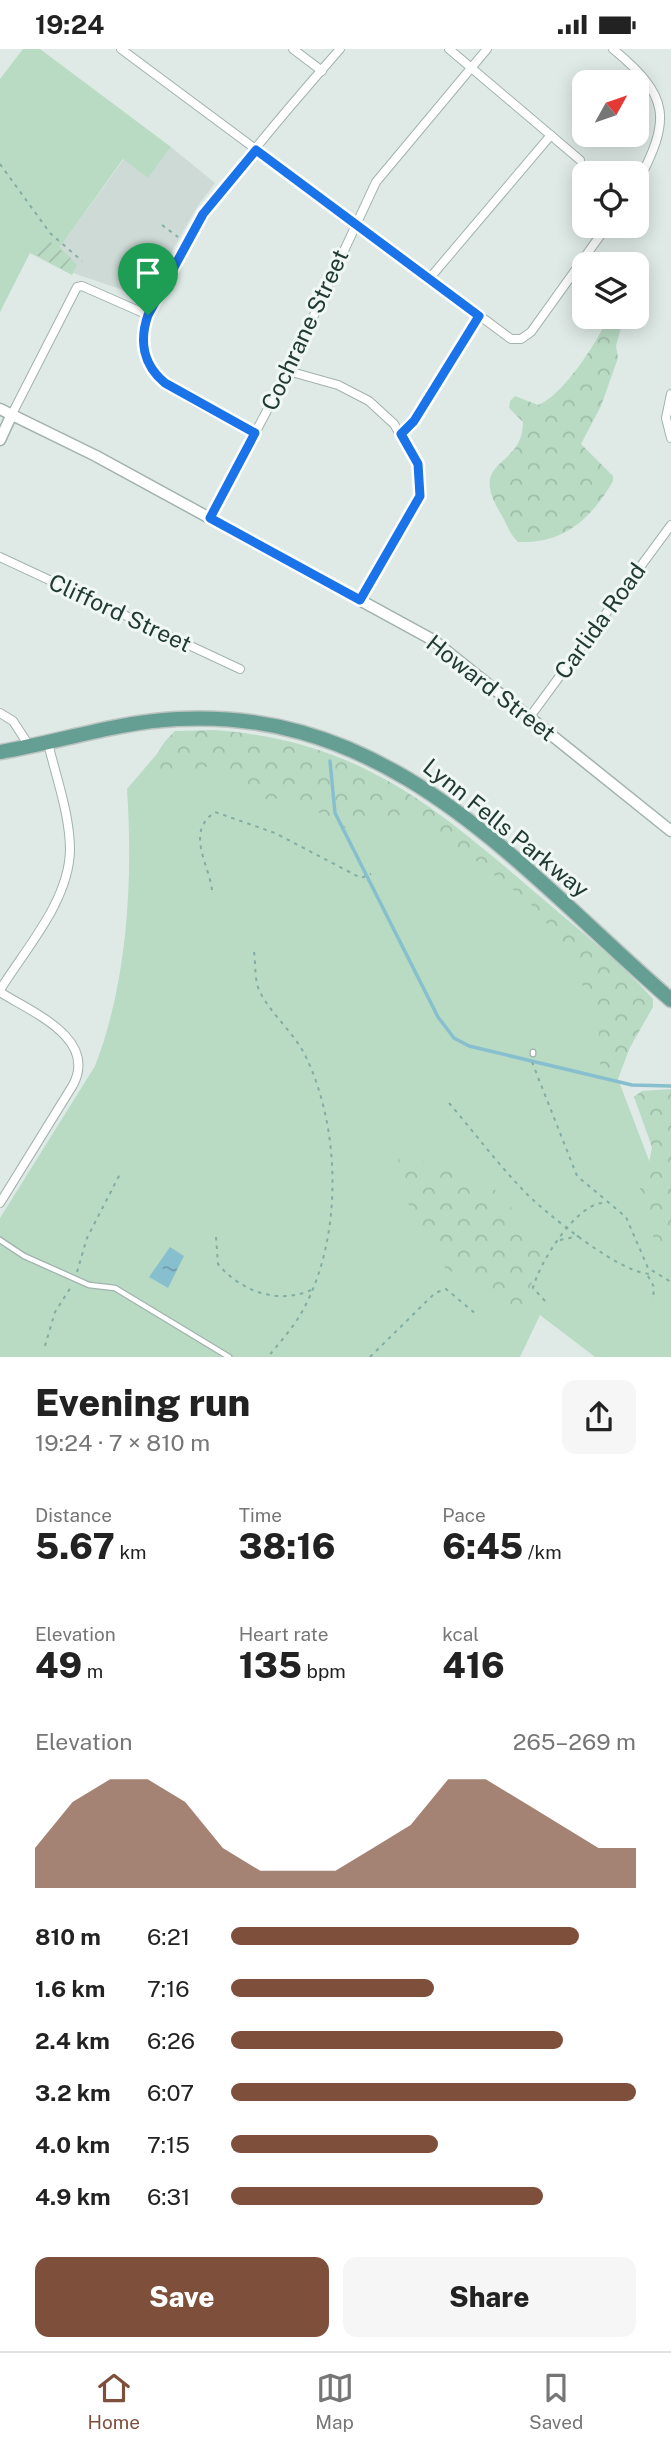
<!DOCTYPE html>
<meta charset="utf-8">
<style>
body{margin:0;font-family:"Public Sans",sans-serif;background:#f6f6f6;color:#222;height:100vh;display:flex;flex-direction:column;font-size:26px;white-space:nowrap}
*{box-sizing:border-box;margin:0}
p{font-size:23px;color:#767676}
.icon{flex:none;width:38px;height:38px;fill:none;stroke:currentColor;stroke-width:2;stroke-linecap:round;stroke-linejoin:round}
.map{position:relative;height:1308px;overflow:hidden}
.panel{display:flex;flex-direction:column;background:#fff;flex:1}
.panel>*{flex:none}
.needle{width:46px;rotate:50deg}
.fabs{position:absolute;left:572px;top:21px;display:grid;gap:14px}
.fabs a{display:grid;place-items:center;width:77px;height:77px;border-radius:14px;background:#fff;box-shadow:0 4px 18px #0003;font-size:35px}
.pin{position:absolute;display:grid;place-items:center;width:60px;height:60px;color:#fff;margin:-72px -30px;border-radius:50% 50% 50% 0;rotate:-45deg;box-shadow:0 0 7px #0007}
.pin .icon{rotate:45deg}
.round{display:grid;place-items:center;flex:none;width:74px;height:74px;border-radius:14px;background:#f6f6f6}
.overview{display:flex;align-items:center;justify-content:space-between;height:119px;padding:0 35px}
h1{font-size:38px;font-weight:800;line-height:52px}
.metrics{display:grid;grid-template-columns:repeat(3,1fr);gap:10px;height:119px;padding:7px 35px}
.metrics div{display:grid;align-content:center}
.metrics b{font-size:35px;font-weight:800}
.metrics small{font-size:19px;font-weight:400}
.metrics p{font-size:19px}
.chart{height:196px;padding:14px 35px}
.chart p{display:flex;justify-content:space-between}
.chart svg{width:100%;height:126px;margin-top:7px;fill:#7e4f3b;opacity:.7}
.cta{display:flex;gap:14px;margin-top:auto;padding:14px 35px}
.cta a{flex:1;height:80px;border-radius:14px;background:#7e4f3b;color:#fff;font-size:28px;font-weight:800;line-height:80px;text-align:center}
.cta a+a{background:#f6f6f6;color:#222}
ul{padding:0 35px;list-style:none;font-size:23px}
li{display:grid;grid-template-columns:112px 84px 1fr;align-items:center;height:52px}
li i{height:18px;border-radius:9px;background:#7e4f3b}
.status{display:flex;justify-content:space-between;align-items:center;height:49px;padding:0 35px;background:#fff;direction:ltr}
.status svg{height:19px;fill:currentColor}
.dock{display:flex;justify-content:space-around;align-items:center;height:98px;border-top:2px solid #e0e0e0;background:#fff;font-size:19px;color:#767676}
.dock a{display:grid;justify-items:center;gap:4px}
.dock .active{color:#7e4f3b}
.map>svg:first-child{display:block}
.built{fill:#cedad5}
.green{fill:#b9dbc4}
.forest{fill:url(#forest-crowns)}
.garden{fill:url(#garden-furrows)}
.water{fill:url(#water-ripples)}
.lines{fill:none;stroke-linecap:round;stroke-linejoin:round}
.stream{stroke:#88bfce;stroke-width:3.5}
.service-casing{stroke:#a2b2ad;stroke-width:7}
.minor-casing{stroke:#a2b2ad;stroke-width:10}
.tertiary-casing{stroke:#a2b2ad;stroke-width:13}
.primary-casing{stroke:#bcc4c2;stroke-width:17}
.path{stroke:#81ada2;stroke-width:2;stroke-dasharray:3.5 5;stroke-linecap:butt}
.service{stroke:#fff;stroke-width:4.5}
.minor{stroke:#fff;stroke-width:8}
.tertiary{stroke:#fff;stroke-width:10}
.primary{stroke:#659f93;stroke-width:14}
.route-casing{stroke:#fff;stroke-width:14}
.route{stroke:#1a73e8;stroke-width:9}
.labels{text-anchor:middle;stroke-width:6;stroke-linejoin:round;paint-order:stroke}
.street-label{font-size:23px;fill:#213a34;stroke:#f0f7f4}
</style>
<div class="status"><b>19:24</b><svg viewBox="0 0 49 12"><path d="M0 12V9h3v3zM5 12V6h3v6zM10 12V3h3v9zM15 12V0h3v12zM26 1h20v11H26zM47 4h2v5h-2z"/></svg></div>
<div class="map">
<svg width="671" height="1308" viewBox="0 0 671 1308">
<defs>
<pattern id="forest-crowns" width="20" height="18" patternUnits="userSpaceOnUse" patternTransform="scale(1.75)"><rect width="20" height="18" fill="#b9dbc4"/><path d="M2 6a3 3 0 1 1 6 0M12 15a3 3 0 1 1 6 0" fill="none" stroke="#9fbda9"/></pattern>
<pattern id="garden-furrows" width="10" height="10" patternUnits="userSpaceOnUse" patternTransform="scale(1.75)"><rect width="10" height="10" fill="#b9dbc4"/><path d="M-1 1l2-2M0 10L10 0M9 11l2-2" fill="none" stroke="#9fbda9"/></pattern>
<pattern id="water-ripples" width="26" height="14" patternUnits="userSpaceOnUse" patternTransform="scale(1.75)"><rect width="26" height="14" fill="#88bfce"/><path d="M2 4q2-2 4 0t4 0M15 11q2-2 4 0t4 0" fill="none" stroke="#6f9ca8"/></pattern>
</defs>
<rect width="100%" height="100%" fill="#dfeae6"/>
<polygon class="built" points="171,98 215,134 197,158 154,234 141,243 132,244 73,224 76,216 60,198 124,110 148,129"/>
<g class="green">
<polygon points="23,0 40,0 171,98 148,129 123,110 60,198 77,216 72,226 30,204 0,263 0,30"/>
<path d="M173,686L440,774L646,956L618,1030L671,1169V1308H595L540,1266L520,1308H0V1169L95,1017C128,932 133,829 127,740Z"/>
</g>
<g class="forest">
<path d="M608,268H624L616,297L618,309L601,357L581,395L613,427V432C591,470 564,495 518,493C509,484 507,475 501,465C466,408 523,421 523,373L509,359L510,352L515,347L538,356C562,348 599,291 608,268Z"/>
<path d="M214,681C362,692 435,758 543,850C580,882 621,913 653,950V958L616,1023L611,1028L602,1022L598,1006L599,982L581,932L553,882L529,853L440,784L411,767L393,766L345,779L305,755L283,750H256L213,717C194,718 174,734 156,720C153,704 164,693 175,682Z"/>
<polygon points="671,1040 671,1202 654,1189 636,1154 636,1146 646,1130 652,1098 634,1048 642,1042"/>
<path d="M410,1101L427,1116L458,1124L506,1146L510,1149L512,1164C520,1172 537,1179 541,1188C557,1218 516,1222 538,1259L534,1262C512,1265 490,1237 471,1227C462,1222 453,1226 445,1219L443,1208L401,1144L396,1125L399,1107Z"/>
</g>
<polygon class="garden" points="43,187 71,209 62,220 31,203"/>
<polygon class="water" points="170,1198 184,1207 168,1239 149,1228"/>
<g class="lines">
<polyline class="stream" points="330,712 335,764 438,968 454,989 469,997 632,1036 671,1037"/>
<defs>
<g id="service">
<polyline points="533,1005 533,1003"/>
<polyline points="0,1191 24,1207 89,1236 115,1239 229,1308"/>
</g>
<g id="minor">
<polyline points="121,0 511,290 521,290 531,283 607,177"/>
<polyline points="293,0 322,22"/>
<polyline points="449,0 580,111"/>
<path d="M613,0C671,48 671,70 637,135"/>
<polyline points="429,230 551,86"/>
<polyline points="288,322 338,336 369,352 394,375 418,416 421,437 416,456 360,551"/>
<polyline points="671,345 666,369 671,389"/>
<polyline points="12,365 77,238 82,237 148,266"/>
<path d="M255,384C226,368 164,343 149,315C114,249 296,51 340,0"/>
<polyline points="401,385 414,372 479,267"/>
<polyline points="210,469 288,322 376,133 487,0"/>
<polyline points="0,508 240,620"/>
<polyline points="0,664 13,672 30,698"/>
<polyline points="529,669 671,476"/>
<path d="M0,941C26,899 69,852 70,801C70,766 56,728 48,694"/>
<path d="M0,943C31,963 98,989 73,1036L0,1154"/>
</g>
<g id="tertiary">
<polyline points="0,360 96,407 433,591 671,782"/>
<polyline points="0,391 12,365"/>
</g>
<path id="primary" d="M0,703C59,693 117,673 177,670C394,658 522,822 671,951"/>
</defs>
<use href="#service" class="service-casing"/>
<use href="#minor" class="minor-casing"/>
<use href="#tertiary" class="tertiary-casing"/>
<use href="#primary" class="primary-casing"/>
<g class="path">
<polyline points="0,115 50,184 82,212"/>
<polyline points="162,176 178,188"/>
<polyline points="136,210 158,227"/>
<path d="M212,841C209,815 185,783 215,763L275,784L361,829L371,825"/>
<path d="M254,903C256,916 254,934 261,945C273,967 293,983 305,1006C341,1079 343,1188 303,1261C294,1278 280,1293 268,1308"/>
<polyline points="532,1013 577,1127 626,1168 648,1219 671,1233"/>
<path d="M449,1054C474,1083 497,1114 523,1141C541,1161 629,1232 653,1224"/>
<path d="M216,1188L218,1215C240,1242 278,1256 311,1241"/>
<polyline points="560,1191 579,1187"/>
<polyline points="77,1223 87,1189 121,1123"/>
<polyline points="648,1227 654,1238 653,1251"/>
<path d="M545,1252L533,1239C539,1214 578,1151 606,1154"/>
<polyline points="45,1297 55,1263 71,1238"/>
<polyline points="370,1308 435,1244 446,1240 476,1265"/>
</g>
<use href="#service" class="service"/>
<use href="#minor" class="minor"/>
<use href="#tertiary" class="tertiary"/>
<use href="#primary" class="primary"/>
</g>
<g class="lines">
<defs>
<path id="route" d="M256,101L479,267L414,372L401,385L418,415L420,447L360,551L210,469L255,384L165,334C143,316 139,292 148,266L203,165Z"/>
</defs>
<use href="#route" class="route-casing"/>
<use href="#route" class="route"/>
</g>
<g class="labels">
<g class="street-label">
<text transform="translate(305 281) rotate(-65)" y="8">Cochrane Street</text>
<text transform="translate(120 564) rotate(25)" y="8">Clifford Street</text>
<text transform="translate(600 572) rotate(-54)" y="8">Carlida Road</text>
<text transform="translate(491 639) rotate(38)" y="8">Howard Street</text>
<text transform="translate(506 779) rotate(39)" y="8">Lynn Fells Parkway</text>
</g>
</g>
</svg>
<div class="fabs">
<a><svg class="needle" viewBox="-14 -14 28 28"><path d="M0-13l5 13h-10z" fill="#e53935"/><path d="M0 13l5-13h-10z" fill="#767676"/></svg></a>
<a><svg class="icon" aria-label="locate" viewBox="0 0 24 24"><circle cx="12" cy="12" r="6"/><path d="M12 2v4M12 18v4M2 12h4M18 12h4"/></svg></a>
<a><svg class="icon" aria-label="layers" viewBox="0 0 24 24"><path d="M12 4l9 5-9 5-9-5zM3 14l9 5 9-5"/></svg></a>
</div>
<div class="pin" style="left:148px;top:266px;background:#1e9e55"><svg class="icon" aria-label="arrive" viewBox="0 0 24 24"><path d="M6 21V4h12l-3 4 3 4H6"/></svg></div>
</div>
<section class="panel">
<div class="overview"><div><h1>Evening run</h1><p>19:24 · 7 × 810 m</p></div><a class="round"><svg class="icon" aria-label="share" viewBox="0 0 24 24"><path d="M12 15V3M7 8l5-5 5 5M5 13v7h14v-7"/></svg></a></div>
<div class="metrics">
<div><p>Distance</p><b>5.67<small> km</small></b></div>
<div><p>Time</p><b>38:16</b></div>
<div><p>Pace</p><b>6:45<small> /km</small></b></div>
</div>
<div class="metrics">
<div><p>Elevation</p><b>49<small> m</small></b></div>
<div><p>Heart rate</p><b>135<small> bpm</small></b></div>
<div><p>kcal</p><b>416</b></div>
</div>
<div class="chart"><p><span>Elevation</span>265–269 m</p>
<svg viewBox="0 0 160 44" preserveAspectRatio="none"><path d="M0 44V30L10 14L20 6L30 6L40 14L50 30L60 38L70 38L80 38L90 30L100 22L110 6L120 6L130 14L140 22L150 30L160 30V44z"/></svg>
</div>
<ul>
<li><b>810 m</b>6:21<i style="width:86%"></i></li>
<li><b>1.6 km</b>7:16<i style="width:50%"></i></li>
<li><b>2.4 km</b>6:26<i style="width:82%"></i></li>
<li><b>3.2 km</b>6:07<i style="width:100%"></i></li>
<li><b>4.0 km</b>7:15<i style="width:51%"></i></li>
<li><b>4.9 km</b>6:31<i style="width:77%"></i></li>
</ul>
<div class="cta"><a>Save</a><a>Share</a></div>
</section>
<nav class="dock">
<a class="active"><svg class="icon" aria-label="home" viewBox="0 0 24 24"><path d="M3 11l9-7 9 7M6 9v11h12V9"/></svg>Home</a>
<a><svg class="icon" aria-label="map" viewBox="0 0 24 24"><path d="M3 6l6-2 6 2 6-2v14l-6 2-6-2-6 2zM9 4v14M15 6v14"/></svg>Map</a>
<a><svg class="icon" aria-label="saved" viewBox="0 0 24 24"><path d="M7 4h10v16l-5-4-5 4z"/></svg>Saved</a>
</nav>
